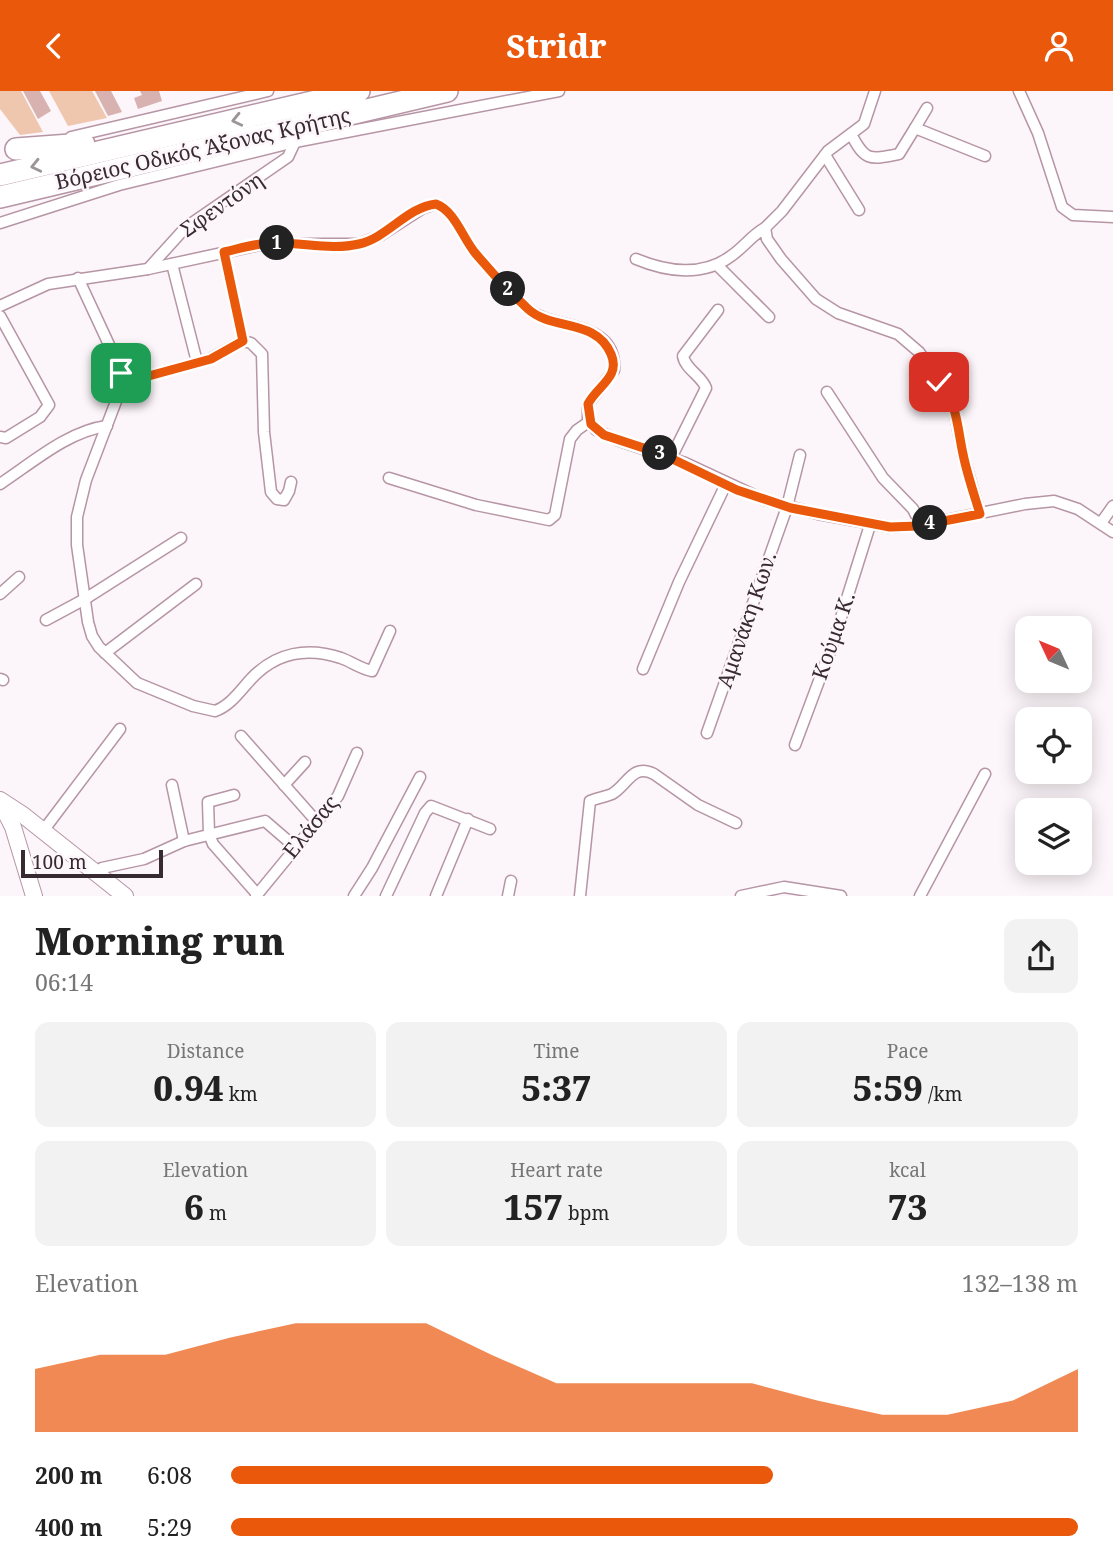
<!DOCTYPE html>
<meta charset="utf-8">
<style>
body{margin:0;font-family:"Noto Serif",serif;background:#f2f2f2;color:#222;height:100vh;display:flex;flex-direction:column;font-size:26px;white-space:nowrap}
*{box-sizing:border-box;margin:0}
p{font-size:23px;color:#767676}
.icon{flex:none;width:38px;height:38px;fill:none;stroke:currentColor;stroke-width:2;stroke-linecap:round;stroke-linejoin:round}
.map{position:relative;height:805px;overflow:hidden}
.side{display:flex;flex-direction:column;background:#fff;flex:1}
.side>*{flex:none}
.needle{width:46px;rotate:314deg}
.tools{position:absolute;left:1015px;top:525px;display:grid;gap:14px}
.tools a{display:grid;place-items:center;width:77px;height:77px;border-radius:14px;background:#fff;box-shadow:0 4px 18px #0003;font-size:35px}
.scale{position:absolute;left:21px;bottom:18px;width:142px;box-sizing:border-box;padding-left:7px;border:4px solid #372a31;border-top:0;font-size:19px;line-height:24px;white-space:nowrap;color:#372a31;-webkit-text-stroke:5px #fcf5f9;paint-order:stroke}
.pin{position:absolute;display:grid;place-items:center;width:60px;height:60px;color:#fff;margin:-30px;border-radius:14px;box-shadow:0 4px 10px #0006}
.km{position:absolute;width:35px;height:35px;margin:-18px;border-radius:50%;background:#222;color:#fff;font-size:19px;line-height:35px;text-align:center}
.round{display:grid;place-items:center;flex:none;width:74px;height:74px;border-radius:14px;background:#f2f2f2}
.summary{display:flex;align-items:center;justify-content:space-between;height:119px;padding:0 35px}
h1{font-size:38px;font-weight:800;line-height:52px}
.figures{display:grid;grid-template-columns:repeat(3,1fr);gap:10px;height:119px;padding:7px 35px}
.figures div{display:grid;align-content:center;border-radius:14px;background:#f2f2f2;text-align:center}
.figures b{font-size:35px;font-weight:800}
.figures small{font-size:19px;font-weight:400}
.figures p{font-size:19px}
.chart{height:196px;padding:14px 35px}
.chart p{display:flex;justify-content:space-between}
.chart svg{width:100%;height:126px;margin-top:7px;fill:#ea580c;opacity:.7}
ul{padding:0 35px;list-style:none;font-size:23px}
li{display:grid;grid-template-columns:112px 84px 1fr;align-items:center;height:52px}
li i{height:18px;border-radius:9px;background:#ea580c}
header{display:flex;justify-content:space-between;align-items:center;height:91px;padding:0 35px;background:#ea580c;color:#fff;font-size:32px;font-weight:800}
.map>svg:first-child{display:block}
.green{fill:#efc7af}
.building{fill:#d8b2b1}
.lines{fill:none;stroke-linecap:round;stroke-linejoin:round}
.street-casing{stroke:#b695a5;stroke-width:13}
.secondary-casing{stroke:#b695a5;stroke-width:18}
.highway-casing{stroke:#b695a5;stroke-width:24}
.street{stroke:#fff;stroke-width:10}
.secondary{stroke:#fff;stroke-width:16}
.highway{stroke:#fff;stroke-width:21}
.oneway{stroke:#9b9498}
.route-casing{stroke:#fff;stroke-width:14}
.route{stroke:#ea580c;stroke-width:9}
.labels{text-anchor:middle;stroke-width:5;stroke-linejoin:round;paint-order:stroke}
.street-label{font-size:21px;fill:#372a31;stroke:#fcf5f9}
</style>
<header><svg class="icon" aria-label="back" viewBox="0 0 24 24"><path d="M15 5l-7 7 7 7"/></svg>Stridr<svg class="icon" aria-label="person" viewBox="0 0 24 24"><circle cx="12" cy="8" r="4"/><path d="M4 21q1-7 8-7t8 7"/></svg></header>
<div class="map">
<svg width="1113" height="805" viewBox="0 0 1113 805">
<rect width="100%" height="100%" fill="#fcf5f9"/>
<g class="green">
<polygon points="0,0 21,0 43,41 20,44 0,18"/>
<polygon points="49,0 92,0 107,27 68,35"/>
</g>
<g class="building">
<polygon points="23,0 40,0 51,20 38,28"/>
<polygon points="95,0 111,0 122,21 108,25"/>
<polygon points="140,0 159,0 162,10 138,18 134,7 142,4"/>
</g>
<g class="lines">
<defs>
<g id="street">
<polyline points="1019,0 1038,42 1062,116 1073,124 1113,126"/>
<polyline points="915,37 927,17"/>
<path d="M851,43C865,70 869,69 899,63L915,37L985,65"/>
<polyline points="71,46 268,0"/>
<polyline points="825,64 859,119"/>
<polyline points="0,132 119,94 295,51 559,0"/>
<polyline points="765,137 782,120 828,60 864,33 875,0"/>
<polyline points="224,161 243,250 251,252 262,263 264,341 271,401 277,408 284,409 289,400 291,391"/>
<path d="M636,168C667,181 703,186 731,165C743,157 752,144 765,137L767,148L781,168L816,208L838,222L898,243L919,261L952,307L963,364L980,423"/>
<polyline points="172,173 197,271"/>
<polyline points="717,174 769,226"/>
<polyline points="148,178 186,136 288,66 295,51"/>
<path d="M78,187L111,258L123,292L86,389L77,426V454L88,531L92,545L99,556L137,592L193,615L215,620C230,615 240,600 251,588C276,561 308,556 341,567C352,571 361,578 372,580L390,540"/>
<path d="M0,215L48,193L148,178L264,153H359L381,144L423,117L436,113C455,120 463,148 476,163C492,182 510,201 528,218C554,240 617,228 614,279L588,313V327L596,339L617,349L685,372L765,409L818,423L890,436L917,435L1025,413L1054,410L1078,418L1113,441"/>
<polyline points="0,225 49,314 40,326 6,347 0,346"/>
<polyline points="123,292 210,268 243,250"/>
<polyline points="827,301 883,387 913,418 921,434"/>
<path d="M671,367L706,297C702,285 685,278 683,265L718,219"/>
<polyline points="389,387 476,414 549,429 555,424 570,348 577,339 590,330"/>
<path d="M0,393C32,372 68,340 107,335"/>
<polyline points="1101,432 1113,415"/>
<polyline points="0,503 19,486"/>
<polyline points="46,529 85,508 181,447"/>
<polyline points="105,562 196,493"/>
<polyline points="643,578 679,491 726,393"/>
<polyline points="0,588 3,589"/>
<polyline points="707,642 787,416 800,364"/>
<polyline points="241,645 317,731"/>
<polyline points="795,654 832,555 870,434"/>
<polyline points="172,694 184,750"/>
<polyline points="284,694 305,671"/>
<polyline points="234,704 208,711 209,743 213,753 257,803"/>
<polyline points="43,740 120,638"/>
<polyline points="95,781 102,777 144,768 184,750 265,730 294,755"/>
<polyline points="256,805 338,705 357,662"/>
<polyline points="354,805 372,777 420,686"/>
<polyline points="386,805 425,722 431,715 490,738"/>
<polyline points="436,805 468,728"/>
<polyline points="508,805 511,790"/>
<path d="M580,805L590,710C597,707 605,706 612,703C628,694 632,672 654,683L698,714L736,732"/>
<polyline points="741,805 784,796 841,805"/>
<polyline points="920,805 985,683"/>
</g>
<g id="secondary">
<polyline points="0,709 23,724 125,805"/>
<polyline points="0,710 13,736 34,805"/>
</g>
<g id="highway">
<polyline points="16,58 84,53"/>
<polyline points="0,84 359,0"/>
<polyline points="0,106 447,0"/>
</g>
</defs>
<use href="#street" class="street-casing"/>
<use href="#secondary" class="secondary-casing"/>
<use href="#highway" class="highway-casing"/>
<use href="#street" class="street"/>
<use href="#secondary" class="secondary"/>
<use href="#highway" class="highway"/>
</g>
<defs><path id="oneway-chevron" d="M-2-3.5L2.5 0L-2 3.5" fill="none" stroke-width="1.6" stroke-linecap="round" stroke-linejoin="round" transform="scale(1.75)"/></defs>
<g class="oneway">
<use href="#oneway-chevron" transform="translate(237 29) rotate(167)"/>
<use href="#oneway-chevron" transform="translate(36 75) rotate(167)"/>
</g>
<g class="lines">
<defs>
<path id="route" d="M121,282L123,292L211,268L243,250L224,161C242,157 260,151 278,152C305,152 333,159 359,153C387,147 407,116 436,113C455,120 463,148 476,163C492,182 510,201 528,218C552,240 596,227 611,263C621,286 597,295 588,313L591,333L604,344L662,363L737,399L791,417L890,436L918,435L980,423C974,403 967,383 963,363C957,336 958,313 939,291"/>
</defs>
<use href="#route" class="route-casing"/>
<use href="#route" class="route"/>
</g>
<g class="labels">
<g class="street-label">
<text transform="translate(203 58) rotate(-13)" y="7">Βόρειος Οδικός Άξονας Κρήτης</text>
<text transform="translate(222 114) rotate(-35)" y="7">Σφεντόνη</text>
<text transform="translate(747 529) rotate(-71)" y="7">Αμανάκη Κων.</text>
<text transform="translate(834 545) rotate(-71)" y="7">Κούμα Κ.</text>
<text transform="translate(311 736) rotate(-51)" y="7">Ελάσας</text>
</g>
</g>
</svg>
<div class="tools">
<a><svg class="needle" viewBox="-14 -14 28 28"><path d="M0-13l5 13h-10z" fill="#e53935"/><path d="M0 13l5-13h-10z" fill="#767676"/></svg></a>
<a><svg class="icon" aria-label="locate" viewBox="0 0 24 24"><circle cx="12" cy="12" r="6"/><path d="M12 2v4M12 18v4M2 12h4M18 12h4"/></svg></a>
<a><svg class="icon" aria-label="layers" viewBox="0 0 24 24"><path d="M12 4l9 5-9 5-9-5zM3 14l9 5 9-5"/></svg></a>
</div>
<div class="scale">100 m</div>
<div class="pin" style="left:121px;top:282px;background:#1e9e55"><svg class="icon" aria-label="arrive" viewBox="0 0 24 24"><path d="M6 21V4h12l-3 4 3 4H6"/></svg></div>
<div class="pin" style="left:939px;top:291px;background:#d93025"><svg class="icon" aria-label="check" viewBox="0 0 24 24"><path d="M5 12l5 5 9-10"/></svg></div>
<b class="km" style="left:277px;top:152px">1</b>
<b class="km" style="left:508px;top:198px">2</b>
<b class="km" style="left:660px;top:362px">3</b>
<b class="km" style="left:930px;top:432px">4</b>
</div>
<section class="side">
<div class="summary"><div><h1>Morning run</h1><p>06:14</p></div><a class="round"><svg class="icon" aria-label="share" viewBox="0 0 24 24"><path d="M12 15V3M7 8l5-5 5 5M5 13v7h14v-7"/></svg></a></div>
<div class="figures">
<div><p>Distance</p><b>0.94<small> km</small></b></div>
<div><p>Time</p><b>5:37</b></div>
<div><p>Pace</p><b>5:59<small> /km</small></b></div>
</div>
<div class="figures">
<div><p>Elevation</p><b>6<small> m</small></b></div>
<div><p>Heart rate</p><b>157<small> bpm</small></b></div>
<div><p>kcal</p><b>73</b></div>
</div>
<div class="chart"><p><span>Elevation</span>132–138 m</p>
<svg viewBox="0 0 160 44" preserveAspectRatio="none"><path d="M0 44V22L10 17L20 17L30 11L40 6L50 6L60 6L70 17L80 27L90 27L100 27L110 27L120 33L130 38L140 38L150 33L160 22V44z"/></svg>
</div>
<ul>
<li><b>200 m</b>6:08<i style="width:64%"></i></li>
<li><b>400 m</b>5:29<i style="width:100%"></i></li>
</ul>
</section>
